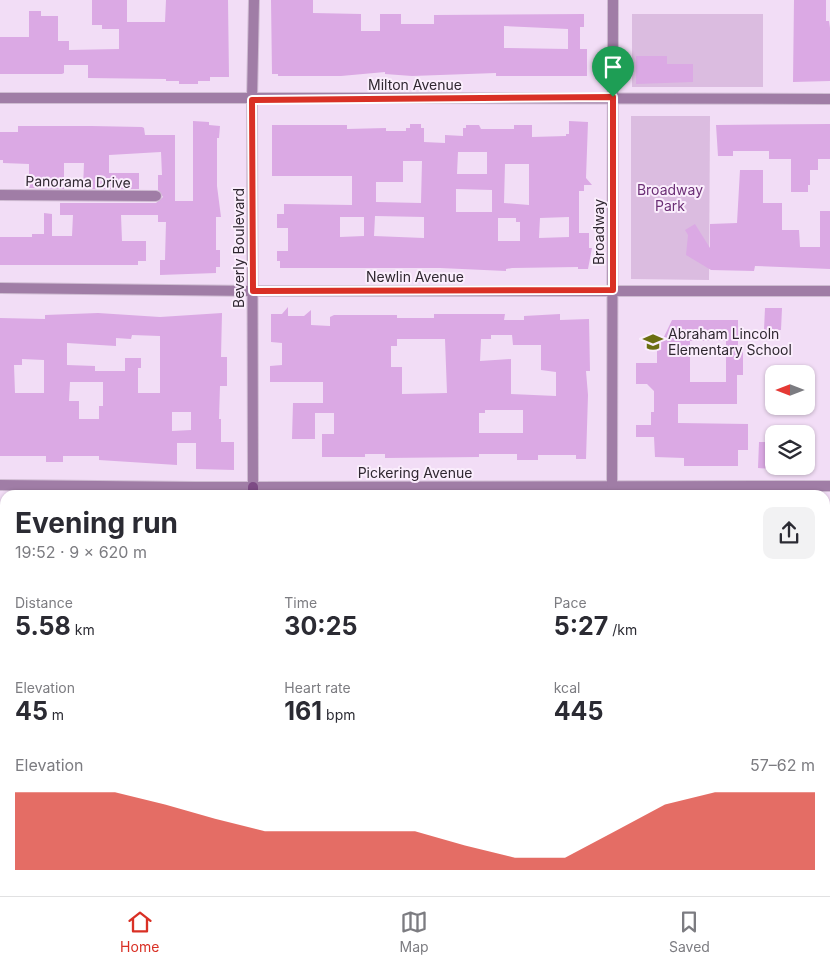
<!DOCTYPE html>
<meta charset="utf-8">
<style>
body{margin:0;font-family:Inter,sans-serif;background:#f2f2f3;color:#2b2b33;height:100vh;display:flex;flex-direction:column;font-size:19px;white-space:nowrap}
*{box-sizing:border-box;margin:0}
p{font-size:16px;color:#7c7c81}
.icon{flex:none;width:28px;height:28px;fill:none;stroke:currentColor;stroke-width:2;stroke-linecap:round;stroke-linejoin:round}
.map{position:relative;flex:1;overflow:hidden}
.details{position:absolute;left:0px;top:490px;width:830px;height:406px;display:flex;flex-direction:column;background:#fff;border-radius:15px 15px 0 0;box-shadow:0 1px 4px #0004}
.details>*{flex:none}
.needle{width:32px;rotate:270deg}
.tools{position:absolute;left:765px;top:365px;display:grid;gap:10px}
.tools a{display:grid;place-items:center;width:50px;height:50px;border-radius:10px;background:#fff;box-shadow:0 1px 4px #0004;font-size:25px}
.pin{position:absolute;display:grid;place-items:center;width:42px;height:42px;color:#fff;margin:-51px -21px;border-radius:50% 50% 50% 0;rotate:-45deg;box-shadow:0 0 5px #0007}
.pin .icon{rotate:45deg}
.round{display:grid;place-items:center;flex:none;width:52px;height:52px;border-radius:10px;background:#f2f2f3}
.head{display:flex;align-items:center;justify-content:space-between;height:85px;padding:0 15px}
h1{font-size:28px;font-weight:700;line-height:38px}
.figures{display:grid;grid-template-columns:repeat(3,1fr);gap:8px;height:85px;padding:5px 15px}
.figures div{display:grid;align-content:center}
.figures b{font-size:25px;font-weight:700}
.figures small{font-size:14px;font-weight:400}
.figures p{font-size:14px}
.chart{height:140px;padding:10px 15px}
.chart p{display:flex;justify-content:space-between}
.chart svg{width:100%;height:90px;margin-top:5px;fill:#d93025;opacity:.7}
.tab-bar{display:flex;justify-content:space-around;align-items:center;height:70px;border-top:1px solid #e1e1e2;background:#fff;font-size:14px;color:#7c7c81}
.tab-bar a{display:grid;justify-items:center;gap:2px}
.tab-bar .selected{color:#d93025}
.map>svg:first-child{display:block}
.green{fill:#dbbce0}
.building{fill:#dba9e4;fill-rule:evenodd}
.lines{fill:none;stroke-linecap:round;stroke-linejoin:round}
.minor-casing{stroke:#cfbcd2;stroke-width:12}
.tertiary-casing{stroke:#cfbcd2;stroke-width:12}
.secondary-casing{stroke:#cfbcd2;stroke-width:12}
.minor{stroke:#a07da6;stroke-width:10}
.tertiary{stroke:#a07da6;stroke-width:10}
.secondary{stroke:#7d4b85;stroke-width:10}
.route-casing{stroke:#fff;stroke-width:10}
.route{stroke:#d93025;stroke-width:6}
.labels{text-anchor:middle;stroke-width:4;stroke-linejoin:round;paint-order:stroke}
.street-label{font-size:14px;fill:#2f2730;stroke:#faedfc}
.park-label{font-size:14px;fill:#6c3076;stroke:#faedfc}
.poi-label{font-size:14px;fill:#2f2730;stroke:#faedfc;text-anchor:start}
</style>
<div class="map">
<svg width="830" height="896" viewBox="0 0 830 896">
<rect width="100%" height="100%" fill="#f2ddf6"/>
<g class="green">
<rect x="632" y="14" width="131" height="73"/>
<polygon points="631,116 710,116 709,280 631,279"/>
<rect x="441" y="891" width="155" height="5"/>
</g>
<g class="building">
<polygon points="92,0 127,0 127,22 165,22 166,0 228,0 229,77 210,77 210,81 198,81 198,84 179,84 179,81 166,81 166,79 88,78 88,65 64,65 64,73 62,74 0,74 0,37 29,37 29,11 41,11 41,16 58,16 58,41 69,41 69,50 119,49 119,29 102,29 102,25 92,25"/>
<path d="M271,0H313V13L361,14V31H380V14H401V24H434V15L584,14V27H580V49H587V76H496V73L412,76L385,74V72L341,76H278V74H272ZM504,26L568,29V49L504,48Z"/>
<polygon points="794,0 826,0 826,21 829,21 830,28 830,81 793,82"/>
<polygon points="636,56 667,56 667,64 693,64 693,82 636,84"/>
<polygon points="193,121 209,122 209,125 220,126 219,138 217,138 217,186 221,217 216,217 216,250 220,250 220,267 216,267 216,273 160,275 160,260 165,260 166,222 158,222 158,215 121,215 122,241 146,241 146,261 138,261 138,265 0,265 0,237 32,237 32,234 44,234 44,213 52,214 52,236 72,236 73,215 60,215 60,203 156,203 163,197 158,190 158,175 162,175 161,152 109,155 109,173 139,173 139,189 83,189 84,163 64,163 64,189 29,188 29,164 3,163 3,160 0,160 0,132 18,132 18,126 91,126 142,127 144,128 145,135 175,135 175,201 193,201"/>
<path d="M569,121L588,122L586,178L592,185H584V191H579V233H589V248H592L588,269H578V267L512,268L506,269V271L440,268H280V261H277V251H288V228H277V214H284V204L352,205V176H272V125H347V129L386,128V131H406V128H410V124H421V128H424V142L445,143V135L463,136V128H466V125H479L481,129H514V125H532V137L566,136V134H569ZM458,152H487V174H457ZM403,161H422L421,203L376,202V182H403ZM505,164H529V205L504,203ZM456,189L492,190V212H456ZM375,216L424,217V238L374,236ZM340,217H364V236L340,237ZM569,217V237L539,238L540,218ZM498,218H516V222H520V241H498Z"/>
<polygon points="830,124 830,159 818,159 818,170 810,170 810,185 808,185 808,192 791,192 791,159 769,159 769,151 733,151 733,156 718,156 716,125"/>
<polygon points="740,170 763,170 763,203 782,203 782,230 799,230 800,247 820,247 820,211 830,211 830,269 755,266 754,271 711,270 686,255 688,235 685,230 695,224 710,248 710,224 737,223"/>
<path d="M288,307V316H304L311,310V325L330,326V317L334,315H397V318H434V314H505L504,320H524V316L560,314V320L589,319L590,371H586L588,395L586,459H576V455H538V460H517V454H479V457L385,458V454H365V457H322V434H334V413H315V439H292L293,403H323V382H270V366L282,365V343L271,342V314H282ZM491,335H512L513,345H541V370L556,372V396L511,394V359L480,361L481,339H491ZM397,339H445L447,393L402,394V367H391V346H397ZM485,410H523V433H479V413H485Z"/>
<polygon points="765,308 782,308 781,330 764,330"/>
<path d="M98,313L160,317L222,313L221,357H227V386H220L219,419H221V442H234V470L196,469V443H177V465L99,460V456H63V462H46V456H0V318L45,319V315ZM132,335L160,336V393H138V368H141V358H125V371H95V366L67,365V343L116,346V338L131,339ZM22,359L44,360V393H15L14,365H22ZM70,382H103V406H99V419H79V401H69ZM172,412H191V430L172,431Z"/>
<path d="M672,320H738V349H743V375H737V404H678V423L748,424V450H738V466H684V458L655,457L654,437H636V425H651V412H654V391L647,384H636V363H657V339H663ZM690,341H726V382H690Z"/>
<polygon points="759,442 772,442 771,469 758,468"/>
</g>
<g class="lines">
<defs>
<g id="minor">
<path d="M0,98C277,99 553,97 830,99"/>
<polyline points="0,195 156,196"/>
<polyline points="0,288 253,291 830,291"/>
<polyline points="825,866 830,866"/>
<polyline points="71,896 71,891"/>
<polyline points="431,896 431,891"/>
<polyline points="792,896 792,891"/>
</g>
<g id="tertiary">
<polyline points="0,485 195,487"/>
<polyline points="196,487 830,486"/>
<polyline points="253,487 252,100 254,0"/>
<polyline points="612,495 613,0"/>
<polyline points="612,896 612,891"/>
</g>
<g id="secondary">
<polyline points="253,495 253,487"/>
<polyline points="252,896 252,891"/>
</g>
</defs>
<use href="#minor" class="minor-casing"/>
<use href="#tertiary" class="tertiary-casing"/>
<use href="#secondary" class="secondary-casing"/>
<use href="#minor" class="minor"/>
<use href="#tertiary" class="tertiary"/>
<use href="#secondary" class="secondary"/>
</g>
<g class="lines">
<defs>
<polygon id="route" points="613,97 613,290 253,291 252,100"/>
</defs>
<use href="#route" class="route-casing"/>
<use href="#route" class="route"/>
</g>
<defs>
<symbol id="school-bare" viewBox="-9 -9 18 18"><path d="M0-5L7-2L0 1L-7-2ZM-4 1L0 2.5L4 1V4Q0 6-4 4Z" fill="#6b6e11" stroke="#faedfc" stroke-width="2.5" paint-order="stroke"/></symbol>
</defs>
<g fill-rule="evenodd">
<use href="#school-bare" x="639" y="328" width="28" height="28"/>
</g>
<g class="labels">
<g class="street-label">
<text x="415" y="90">Milton Avenue</text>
<text transform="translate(78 182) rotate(1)" y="5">Panorama Drive</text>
<text transform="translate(599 232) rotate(-90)" y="5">Broadway</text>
<text transform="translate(239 248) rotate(-90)" y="5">Beverly Boulevard</text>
<text x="415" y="282">Newlin Avenue</text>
<text x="415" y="478">Pickering Avenue</text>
</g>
<g class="park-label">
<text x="670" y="195">Broadway<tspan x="670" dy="16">Park</tspan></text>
</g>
<g class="poi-label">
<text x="668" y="339">Abraham Lincoln<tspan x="668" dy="16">Elementary School</tspan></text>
</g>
</g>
</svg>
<div class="tools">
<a><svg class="needle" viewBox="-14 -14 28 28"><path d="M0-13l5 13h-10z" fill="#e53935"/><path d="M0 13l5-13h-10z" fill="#7c7c81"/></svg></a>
<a><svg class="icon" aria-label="layers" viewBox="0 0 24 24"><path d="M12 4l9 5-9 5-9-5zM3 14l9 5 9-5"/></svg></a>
</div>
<div class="pin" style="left:613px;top:97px;background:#1e9e55"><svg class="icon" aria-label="arrive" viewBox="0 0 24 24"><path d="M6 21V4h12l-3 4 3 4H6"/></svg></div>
<section class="details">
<div class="head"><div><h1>Evening run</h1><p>19:52 · 9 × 620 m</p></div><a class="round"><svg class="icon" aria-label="share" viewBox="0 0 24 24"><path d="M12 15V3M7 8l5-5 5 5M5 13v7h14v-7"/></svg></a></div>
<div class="figures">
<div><p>Distance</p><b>5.58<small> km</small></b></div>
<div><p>Time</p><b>30:25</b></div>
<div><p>Pace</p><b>5:27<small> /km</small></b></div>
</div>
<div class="figures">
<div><p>Elevation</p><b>45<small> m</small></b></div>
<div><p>Heart rate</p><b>161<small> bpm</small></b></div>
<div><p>kcal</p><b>445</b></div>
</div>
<div class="chart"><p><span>Elevation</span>57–62 m</p>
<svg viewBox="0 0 160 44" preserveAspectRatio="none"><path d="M0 44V6L10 6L20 6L30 12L40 19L50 25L60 25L70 25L80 25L90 32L100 38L110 38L120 25L130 12L140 6L150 6L160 6V44z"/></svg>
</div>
</section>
</div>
<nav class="tab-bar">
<a class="selected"><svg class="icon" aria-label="home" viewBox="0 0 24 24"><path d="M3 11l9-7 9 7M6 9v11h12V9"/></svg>Home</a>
<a><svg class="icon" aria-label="map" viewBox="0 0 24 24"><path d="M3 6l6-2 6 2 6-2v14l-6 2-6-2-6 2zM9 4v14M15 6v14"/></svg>Map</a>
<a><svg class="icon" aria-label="saved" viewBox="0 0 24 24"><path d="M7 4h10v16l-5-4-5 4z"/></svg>Saved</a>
</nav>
